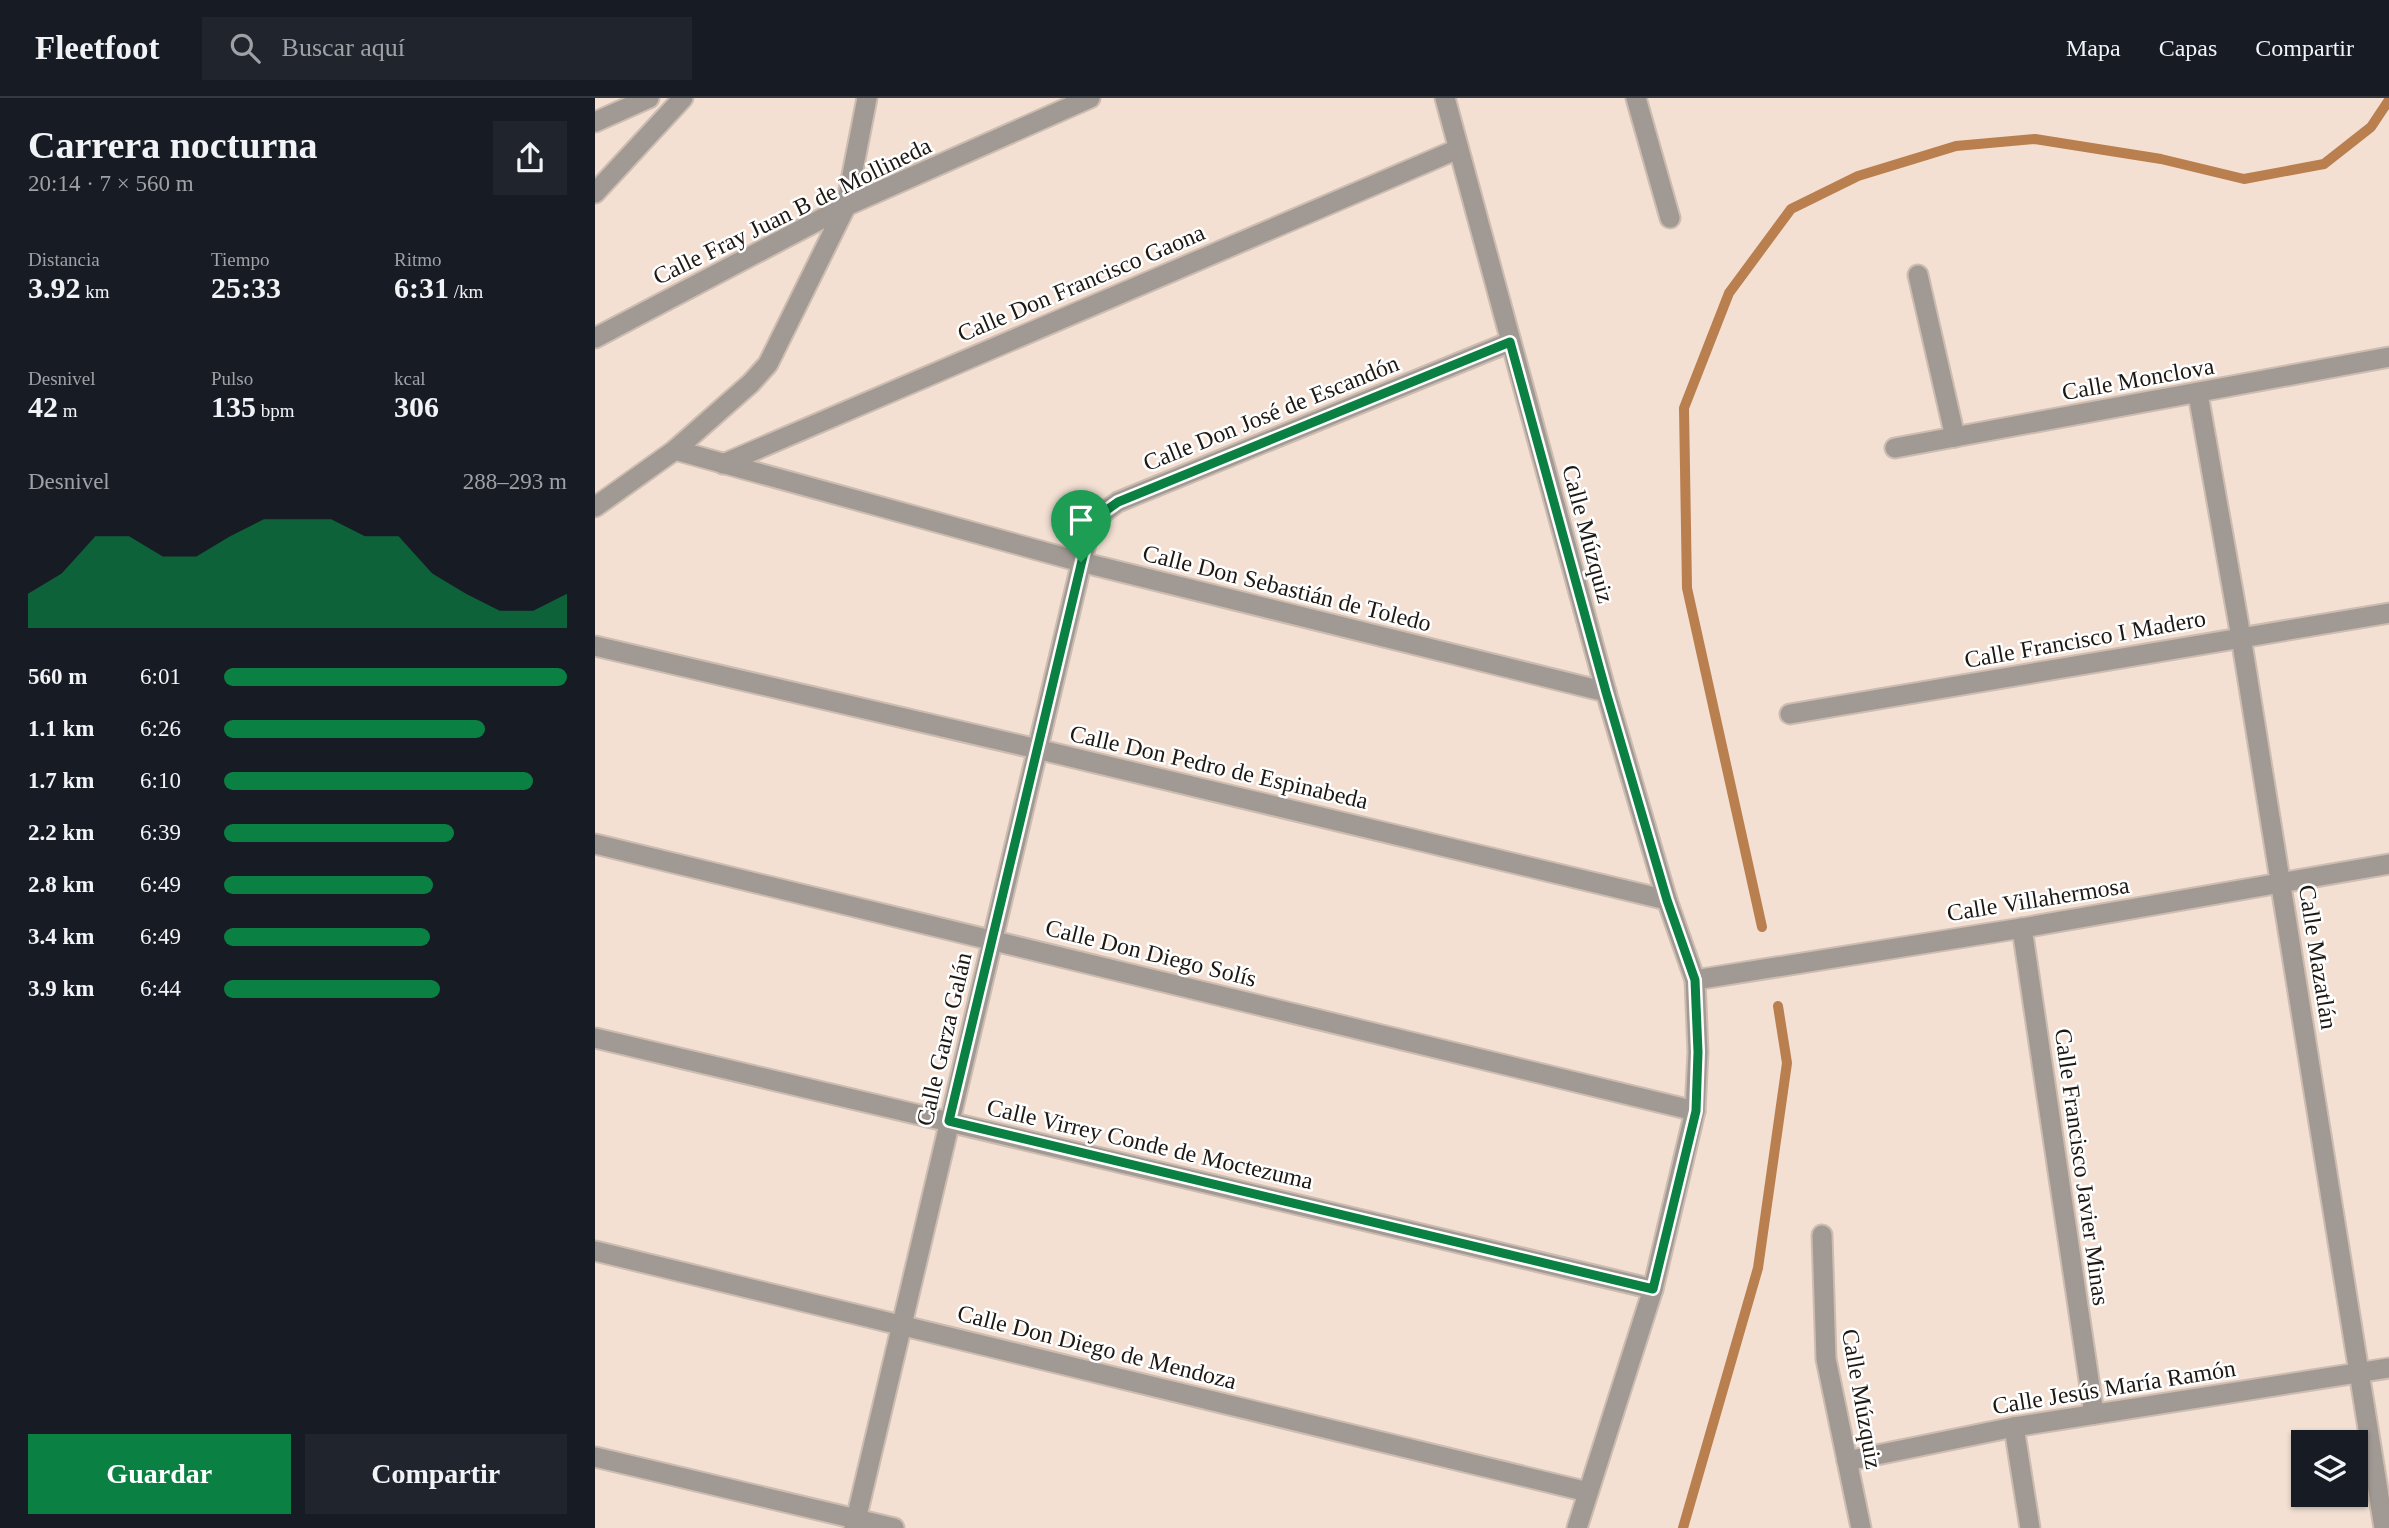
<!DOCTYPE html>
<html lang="es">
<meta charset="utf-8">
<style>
body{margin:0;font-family:Georgia,serif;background:#20242c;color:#f1f3f6;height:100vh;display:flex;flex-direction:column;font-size:26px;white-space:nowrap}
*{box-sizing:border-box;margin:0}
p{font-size:23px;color:#9ea1a6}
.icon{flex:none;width:38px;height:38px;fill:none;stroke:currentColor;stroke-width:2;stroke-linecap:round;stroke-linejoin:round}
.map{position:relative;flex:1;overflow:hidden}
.sheet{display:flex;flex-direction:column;background:#171b24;width:595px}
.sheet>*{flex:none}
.fabs{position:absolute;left:1696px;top:1332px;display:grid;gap:14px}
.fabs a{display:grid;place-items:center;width:77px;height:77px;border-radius:0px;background:#171b24;box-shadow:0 2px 5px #0004;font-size:35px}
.pin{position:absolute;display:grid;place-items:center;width:60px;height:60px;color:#fff;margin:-72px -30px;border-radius:50% 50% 50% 0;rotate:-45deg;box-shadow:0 0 7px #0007}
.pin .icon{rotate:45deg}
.round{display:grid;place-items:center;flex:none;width:74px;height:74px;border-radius:0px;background:#20242c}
.overview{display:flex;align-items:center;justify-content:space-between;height:119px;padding:0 28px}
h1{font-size:38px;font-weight:700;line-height:52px}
.metrics{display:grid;grid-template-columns:repeat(3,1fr);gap:10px;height:119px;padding:7px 28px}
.metrics div{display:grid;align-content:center}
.metrics b{font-size:30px;font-weight:700}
.metrics small{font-size:19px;font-weight:400}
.metrics p{font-size:19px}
.chart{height:196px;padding:14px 28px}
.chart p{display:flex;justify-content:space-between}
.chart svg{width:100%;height:126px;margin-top:7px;fill:#0b8043;opacity:.7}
.cta{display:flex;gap:14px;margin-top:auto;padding:14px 28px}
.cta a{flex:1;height:80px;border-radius:0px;background:#0b8043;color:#fff;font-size:28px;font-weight:700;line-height:80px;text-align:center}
.cta a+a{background:#20242c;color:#f1f3f6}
ul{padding:0 28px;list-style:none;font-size:23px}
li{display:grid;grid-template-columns:112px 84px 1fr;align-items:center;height:52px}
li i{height:18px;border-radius:9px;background:#0b8043}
header{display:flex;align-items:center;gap:42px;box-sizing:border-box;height:98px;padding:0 35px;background:#171b24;border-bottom:2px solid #363941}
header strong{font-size:33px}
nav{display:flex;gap:38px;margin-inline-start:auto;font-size:24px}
.search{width:490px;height:63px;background:#20242c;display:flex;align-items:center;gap:18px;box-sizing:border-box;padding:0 24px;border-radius:0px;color:#9ea1a6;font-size:26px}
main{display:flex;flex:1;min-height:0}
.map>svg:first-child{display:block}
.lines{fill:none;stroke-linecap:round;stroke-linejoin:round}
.stream{stroke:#ba7f4f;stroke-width:10}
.minor-casing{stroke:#cdbcb0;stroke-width:23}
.minor{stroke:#a19994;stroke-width:19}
.route-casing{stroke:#fff;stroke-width:14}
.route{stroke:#0b8043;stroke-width:9}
.labels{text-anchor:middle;stroke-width:5;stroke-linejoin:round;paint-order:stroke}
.street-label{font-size:24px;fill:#1e1813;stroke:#fff}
</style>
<header>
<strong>Fleetfoot</strong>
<div class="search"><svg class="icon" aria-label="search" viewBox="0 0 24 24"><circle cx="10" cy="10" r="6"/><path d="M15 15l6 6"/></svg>Buscar aquí</div>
<nav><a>Mapa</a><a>Capas</a><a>Compartir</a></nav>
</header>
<main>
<section class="sheet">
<div class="overview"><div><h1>Carrera nocturna</h1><p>20:14 · 7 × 560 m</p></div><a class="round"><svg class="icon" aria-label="share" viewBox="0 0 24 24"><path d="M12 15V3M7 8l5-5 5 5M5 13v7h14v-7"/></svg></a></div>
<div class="metrics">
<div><p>Distancia</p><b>3.92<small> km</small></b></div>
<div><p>Tiempo</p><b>25:33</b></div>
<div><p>Ritmo</p><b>6:31<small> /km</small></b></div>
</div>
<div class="metrics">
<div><p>Desnivel</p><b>42<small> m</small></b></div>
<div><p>Pulso</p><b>135<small> bpm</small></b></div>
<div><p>kcal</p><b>306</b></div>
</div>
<div class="chart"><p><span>Desnivel</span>288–293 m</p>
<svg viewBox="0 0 160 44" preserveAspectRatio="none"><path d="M0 44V32L10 25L20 12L30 12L40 19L50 19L60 12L70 6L80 6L90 6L100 12L110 12L120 25L130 32L140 38L150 38L160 32V44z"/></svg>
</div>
<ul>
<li><b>560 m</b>6:01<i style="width:100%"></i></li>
<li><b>1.1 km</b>6:26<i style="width:76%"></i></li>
<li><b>1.7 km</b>6:10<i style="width:90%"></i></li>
<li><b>2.2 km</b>6:39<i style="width:67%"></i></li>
<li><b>2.8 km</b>6:49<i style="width:61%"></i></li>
<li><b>3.4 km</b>6:49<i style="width:60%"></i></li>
<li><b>3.9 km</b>6:44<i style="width:63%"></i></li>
</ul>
<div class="cta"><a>Guardar</a><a>Compartir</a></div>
</section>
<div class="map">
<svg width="1794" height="1430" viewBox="0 0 1794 1430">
<rect width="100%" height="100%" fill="#f3e0d3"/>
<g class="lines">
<g class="stream">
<polyline points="1167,829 1092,490 1089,310 1134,195 1196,111 1263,78 1361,48 1440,41 1566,61 1649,81 1729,66 1776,29 1794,2"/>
<polyline points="1088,1430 1163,1170 1192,965 1183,908"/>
</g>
<defs>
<g id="minor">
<polyline points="850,0 1011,594 1072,802 1100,882 1103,954 1100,1013 1058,1191 982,1430"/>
<polyline points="1041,0 1075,120"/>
<polyline points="0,24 54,0"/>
<polyline points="0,95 88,0"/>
<polyline points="1323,177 1360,339"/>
<polyline points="0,240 251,108 495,0"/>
<polyline points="1603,296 1646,539 1789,1430"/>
<polyline points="1300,350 1794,259"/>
<polyline points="80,352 486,464 1011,594"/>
<polyline points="128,366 863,51"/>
<polyline points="0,409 80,352 156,285 173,266 251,108 272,0"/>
<polyline points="0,548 442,651 1072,802"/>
<polyline points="1195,616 1794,515"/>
<polyline points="0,746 1100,1013"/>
<polyline points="1427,830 1499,1316"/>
<polyline points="1100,882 1427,830 1794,766"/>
<polyline points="0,940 1058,1191"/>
<polyline points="1227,1137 1231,1261 1266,1430"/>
<polyline points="0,1153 993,1394"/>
<polyline points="1419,1329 1435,1430"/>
<polyline points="0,1359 299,1430"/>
<polyline points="1252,1363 1419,1329 1794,1270"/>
<polyline points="259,1430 494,433 509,414 523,404 915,244"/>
</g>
</defs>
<use href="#minor" class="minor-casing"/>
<use href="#minor" class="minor"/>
</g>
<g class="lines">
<defs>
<polygon id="route" points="915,244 1011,594 1072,802 1100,882 1103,954 1101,1013 1058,1191 354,1023 494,433 509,414 523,404"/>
</defs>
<use href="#route" class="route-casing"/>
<use href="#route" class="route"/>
</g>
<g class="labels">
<g class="street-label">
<text transform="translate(197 113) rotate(-26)" y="8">Calle Fray Juan B de Mollineda</text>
<text transform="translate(486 185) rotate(-23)" y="8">Calle Don Francisco Gaona</text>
<text transform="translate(1543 281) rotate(-10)" y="8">Calle Monclova</text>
<text transform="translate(676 315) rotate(-22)" y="8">Calle Don José de Escandón</text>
<text transform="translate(993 436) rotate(75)" y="8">Calle Múzquiz</text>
<text transform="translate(692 490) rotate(14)" y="8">Calle Don Sebastián de Toledo</text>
<text transform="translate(1490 541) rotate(-10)" y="8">Calle Francisco I Madero</text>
<text transform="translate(624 669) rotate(13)" y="8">Calle Don Pedro de Espinabeda</text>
<text transform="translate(1443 801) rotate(-9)" y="8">Calle Villahermosa</text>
<text transform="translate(556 855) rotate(14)" y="8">Calle Don Diego Solís</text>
<text transform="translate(1723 859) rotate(81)" y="8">Calle Mazatlán</text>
<text transform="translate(349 941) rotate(-77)" y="8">Calle Garza Galán</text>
<text transform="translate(555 1046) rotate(13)" y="8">Calle Virrey Conde de Moctezuma</text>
<text transform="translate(1487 1069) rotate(82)" y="8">Calle Francisco Javier Minas</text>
<text transform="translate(502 1249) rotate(14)" y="8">Calle Don Diego de Mendoza</text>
<text transform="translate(1519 1289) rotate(-9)" y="8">Calle Jesús María Ramón</text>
<text transform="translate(1267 1301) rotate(80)" y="8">Calle Múzquiz</text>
</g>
</g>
</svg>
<div class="fabs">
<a><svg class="icon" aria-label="layers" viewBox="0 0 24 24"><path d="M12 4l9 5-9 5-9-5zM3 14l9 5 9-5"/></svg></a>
</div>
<div class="pin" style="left:486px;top:464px;background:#1e9e55"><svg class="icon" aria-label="arrive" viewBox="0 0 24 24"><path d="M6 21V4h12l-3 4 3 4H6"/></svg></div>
</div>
</main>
